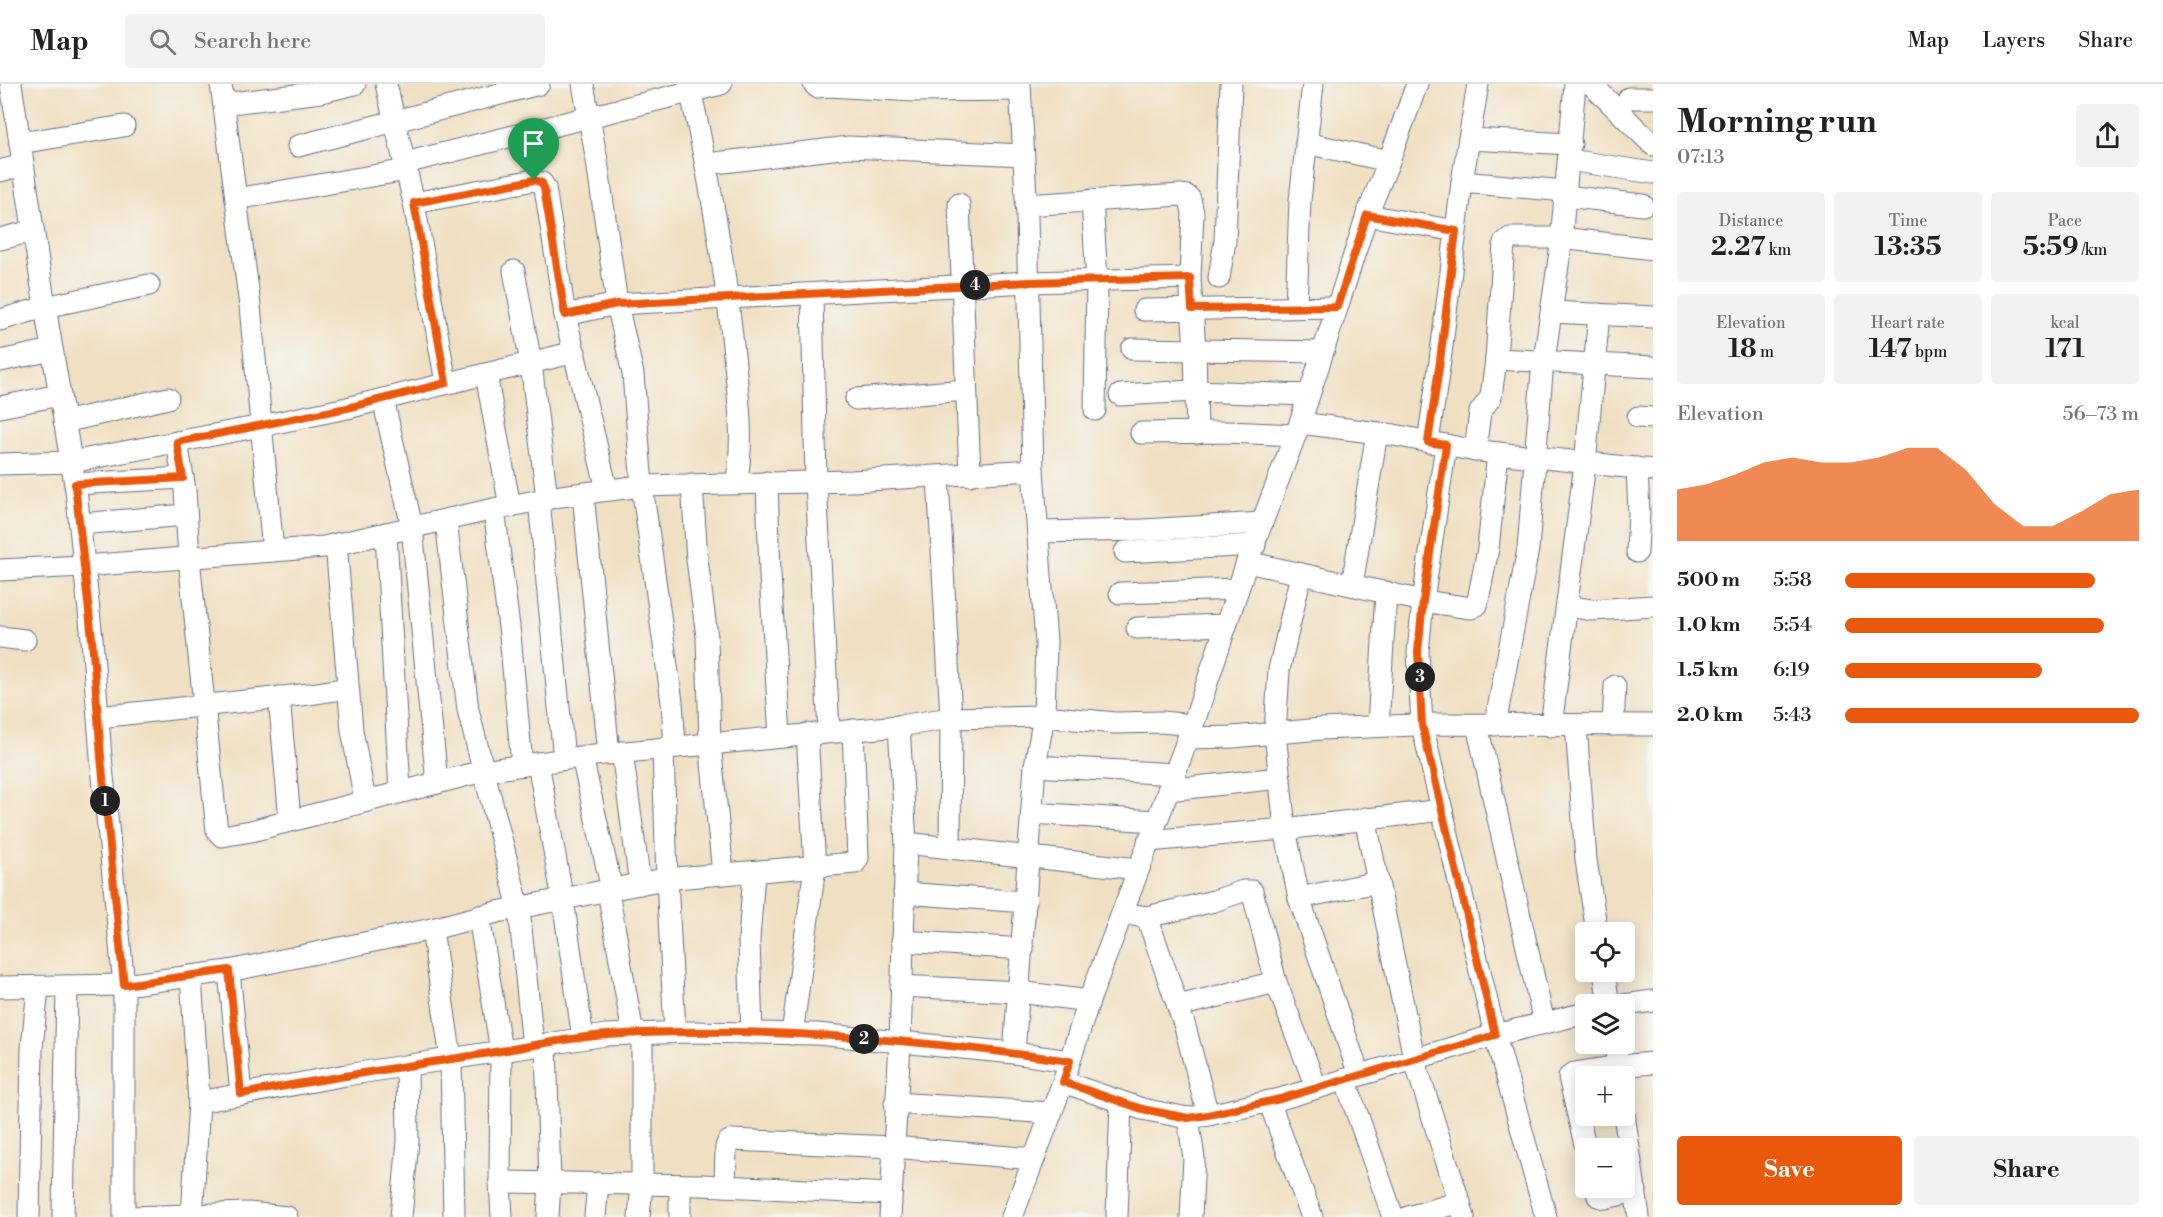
<!DOCTYPE html>
<meta charset="utf-8">
<style>
body{margin:0;font-family:"Libre Bodoni",serif;background:#f2f2f2;color:#222;height:100vh;display:flex;flex-direction:column;font-size:22px;white-space:nowrap}
*{box-sizing:border-box;margin:0}
p{font-size:20px;color:#767676}
.icon{flex:none;width:33px;height:33px;fill:none;stroke:currentColor;stroke-width:2;stroke-linecap:round;stroke-linejoin:round}
.map{position:relative;flex:1;overflow:hidden}
.sheet{display:flex;flex-direction:column;background:#fff;width:510px}
.sheet>*{flex:none}
.controls{position:absolute;left:1575px;top:838px;display:grid;gap:12px}
.controls a{display:grid;place-items:center;width:60px;height:60px;border-radius:6px;background:#fff;box-shadow:0 3px 15px #0003;font-size:30px}
.pin{position:absolute;display:grid;place-items:center;width:51px;height:51px;color:#fff;margin:-62px -26px;border-radius:50% 50% 50% 0;rotate:-45deg;box-shadow:0 0 6px #0007}
.pin .icon{rotate:45deg}
.km{position:absolute;width:30px;height:30px;margin:-15px;border-radius:50%;background:#222;color:#fff;font-size:16px;line-height:30px;text-align:center}
.round{display:grid;place-items:center;flex:none;width:63px;height:63px;border-radius:6px;background:#f2f2f2}
.headline{display:flex;align-items:center;justify-content:space-between;height:102px;padding:0 24px}
h1{font-size:33px;font-weight:700;line-height:45px}
.stats{display:grid;grid-template-columns:repeat(3,1fr);gap:9px;height:102px;padding:6px 24px}
.stats div{display:grid;align-content:center;border-radius:6px;background:#f2f2f2;text-align:center}
.stats b{font-size:26px;font-weight:700}
.stats small{font-size:16px;font-weight:400}
.stats p{font-size:16px}
.chart{height:168px;padding:12px 24px}
.chart p{display:flex;justify-content:space-between}
.chart svg{width:100%;height:108px;margin-top:6px;fill:#ea580c;opacity:.7}
.cta{display:flex;gap:12px;margin-top:auto;padding:12px 24px}
.cta a{flex:1;height:69px;border-radius:6px;background:#ea580c;color:#fff;font-size:24px;font-weight:700;line-height:69px;text-align:center}
.cta a+a{background:#f2f2f2;color:#222}
ul{padding:0 24px;list-style:none;font-size:20px}
li{display:grid;grid-template-columns:96px 72px 1fr;align-items:center;height:45px}
li i{height:15px;border-radius:8px;background:#ea580c}
header{display:flex;align-items:center;gap:36px;box-sizing:border-box;height:84px;padding:0 30px;background:#fff;border-bottom:2px solid #e0e0e0}
header strong{font-size:28px}
nav{display:flex;gap:33px;margin-inline-start:auto;font-size:21px}
.search{width:420px;height:54px;background:#f2f2f2;display:flex;align-items:center;gap:15px;box-sizing:border-box;padding:0 21px;border-radius:6px;color:#767676;font-size:22px}
main{display:flex;flex:1;min-height:0}
.map>svg:first-child{display:block}
.lines{fill:none;stroke-linecap:round;stroke-linejoin:round}
.minor-casing{stroke:#666d81;stroke-width:23}
.minor{stroke:#fff;stroke-width:21}
.route-casing{stroke:#fff;stroke-width:12}
.route{stroke:#ea580c;stroke-width:8}
</style>
<header>
<strong>Map</strong>
<div class="search"><svg class="icon" aria-label="search" viewBox="0 0 24 24"><circle cx="10" cy="10" r="6"/><path d="M15 15l6 6"/></svg>Search here</div>
<nav><a>Map</a><a>Layers</a><a>Share</a></nav>
</header>
<main>
<div class="map">
<svg width="1653" height="1133" viewBox="0 0 1653 1133">
<rect width="100%" height="100%" fill="#f6f6f2"/>
<filter id="ink" filterUnits="userSpaceOnUse"><feTurbulence type="fractalNoise" baseFrequency=".0167" numOctaves="2"/><feDisplacementMap in="SourceGraphic" scale="12" xChannelSelector="R" yChannelSelector="G"/><feConvolveMatrix kernelMatrix="1 2 1 2 8 2 1 2 1" color-interpolation-filters="sRGB"/></filter>
<filter id="wash" filterUnits="userSpaceOnUse"><feTurbulence type="fractalNoise" baseFrequency=".008" numOctaves="4" result="noise"/><feDisplacementMap in="SourceGraphic" scale="24" xChannelSelector="R" yChannelSelector="G"/><feGaussianBlur stdDeviation="1.35" result="paint"/><feColorMatrix in="noise" values="0 0 0 0 0 0 0 0 0 0 0 0 0 0 0 0 0 1.4 0 .05"/><feComposite in="paint" operator="in"/></filter>
<g filter="url(#wash)">
<rect width="100%" height="100%" fill="#f0e0c3"/>
</g>
<g filter="url(#ink)">
<g class="lines">
<defs>
<g id="minor">
<polyline points="221,0 250,222 273,467 324,463 494,425 561,412 642,402 852,397 1033,386"/>
<polyline points="386,0 414,119 446,299"/>
<polyline points="583,0 597,77 617,220 633,290 642,402 672,618 675,663"/>
<path d="M689,0C709,90 725,180 734,271C738,312 745,358 736,399"/>
<polyline points="814,0 817,3 829,2 914,7 1020,6"/>
<polyline points="1591,0 1653,61"/>
<polyline points="1629,14 1653,14"/>
<polyline points="224,20 321,8 355,0"/>
<polyline points="1469,55 1571,60"/>
<polyline points="20,59 124,42"/>
<polyline points="1306,59 1389,77"/>
<polyline points="298,62 539,0"/>
<polyline points="1569,76 1653,89"/>
<polyline points="405,79 721,0"/>
<polyline points="707,80 849,63 1023,71"/>
<polyline points="0,87 23,81"/>
<polyline points="1462,98 1565,107"/>
<polyline points="1565,112 1643,121"/>
<polyline points="236,115 407,86"/>
<polyline points="1092,116 1097,196 1095,326"/>
<polyline points="414,119 534,96 542,99 545,104 565,231 607,406"/>
<polyline points="959,120 970,391"/>
<polyline points="1026,121 1180,111 1187,112 1190,115 1193,129 1190,194 1195,265 1197,349"/>
<polyline points="1367,131 1456,147"/>
<polyline points="0,155 33,147"/>
<polyline points="514,187 531,279 547,415"/>
<polyline points="1219,194 1225,157 1231,0"/>
<polyline points="812,210 816,398 829,648"/>
<polyline points="1296,223 1300,116 1313,0"/>
<polyline points="1144,226 1337,223"/>
<polyline points="1552,228 1653,233"/>
<polyline points="565,231 617,220 1029,198 1190,194"/>
<polyline points="0,236 45,223 149,201"/>
<polyline points="1132,265 1322,268"/>
<polyline points="1496,275 1653,283"/>
<polyline points="0,277 52,266"/>
<polyline points="486,290 510,423"/>
<polyline points="1120,311 1195,307 1308,311"/>
<polyline points="383,315 412,443 437,699"/>
<polyline points="856,315 966,306"/>
<polyline points="0,323 59,311"/>
<polyline points="1638,333 1653,334"/>
<polyline points="64,338 168,314"/>
<polyline points="1300,339 1394,351 1471,366 1653,386"/>
<polyline points="1141,349 1228,348 1295,351"/>
<polyline points="177,358 185,406 189,474 217,747 222,752 251,747 483,687 594,671 899,642 951,634 1044,632 1115,639 1161,638 1193,641"/>
<polyline points="1428,358 1440,277 1462,98 1478,0"/>
<polyline points="1475,367 1480,328 1491,313 1496,275 1504,159 1510,154 1561,154 1653,165"/>
<polyline points="1498,369 1488,465 1477,521 1471,524 1423,517 1418,568 1422,641 1495,951 1546,1133"/>
<polyline points="0,380 71,378 261,342 347,324 575,268"/>
<polyline points="938,393 951,634 950,764"/>
<polyline points="767,398 770,491 780,653"/>
<polyline points="75,400 183,394"/>
<polyline points="692,400 697,475 707,553 710,659 723,790"/>
<polyline points="583,410 609,670"/>
<polyline points="539,416 564,675"/>
<polyline points="494,425 510,551 522,681"/>
<polyline points="446,436 468,626 519,824 533,962"/>
<polyline points="80,440 186,431"/>
<polyline points="1038,448 1143,446 1262,439"/>
<polyline points="386,449 400,708"/>
<polyline points="336,460 352,646 365,717"/>
<polyline points="1125,468 1255,461"/>
<polyline points="1637,468 1639,429 1637,384"/>
<polyline points="1247,478 1423,517 1446,361"/>
<polyline points="0,486 84,482 273,467"/>
<polyline points="1301,490 1279,586 1275,649 1285,745 1299,814 1359,991"/>
<polyline points="1352,501 1377,349"/>
<polyline points="1120,509 1238,505"/>
<polyline points="1567,522 1592,526 1653,522"/>
<polyline points="1137,544 1226,541"/>
<polyline points="0,553 25,556"/>
<polyline points="279,613 290,736"/>
<polyline points="98,633 310,610 348,604"/>
<polyline points="1477,641 1544,939"/>
<polyline points="1495,641 1528,465 1542,289 1560,168 1575,0"/>
<polyline points="1613,641 1615,602"/>
<polyline points="1378,642 1386,508"/>
<polyline points="1551,642 1585,380 1599,230"/>
<polyline points="1576,642 1586,776 1597,849"/>
<polyline points="1188,654 1233,653 1321,645 1438,640 1653,641"/>
<polyline points="663,664 667,795 675,948"/>
<polyline points="622,668 640,800"/>
<polyline points="582,673 612,806"/>
<polyline points="538,679 563,816 583,954"/>
<polyline points="1035,682 1175,690"/>
<polyline points="1168,706 1280,694"/>
<polyline points="1032,729 1155,737"/>
<polyline points="1365,734 1414,974 1464,1133"/>
<polyline points="1148,757 1285,745 1442,726"/>
<polyline points="906,759 1138,785"/>
<polyline points="608,807 633,950"/>
<polyline points="904,809 1026,818"/>
<polyline points="1299,814 1378,798"/>
<polyline points="1133,831 1147,833 1185,943 1208,1031"/>
<polyline points="479,832 501,967 500,1098 502,1133"/>
<polyline points="1147,833 1214,817 1243,807 1252,807 1276,898 1316,1003"/>
<polyline points="432,845 451,975 454,1133"/>
<polyline points="902,857 1023,865"/>
<polyline points="229,887 241,1010"/>
<polyline points="1604,888 1609,921"/>
<polyline points="191,892 199,1018"/>
<polyline points="901,902 1019,908 1089,917"/>
<polyline points="0,903 124,901 101,673 92,555 76,406 45,223 11,0"/>
<polyline points="1624,921 1653,917"/>
<polyline points="1178,922 1276,898"/>
<polyline points="752,949 749,856 754,788"/>
<polyline points="792,950 815,783 807,650"/>
<polyline points="546,960 550,1099 548,1133"/>
<polyline points="1014,969 1035,682 1044,632 1046,558 1033,386 1027,132 1020,0"/>
<polyline points="1619,993 1618,982 1653,979"/>
<polyline points="1345,995 1393,1133"/>
<polyline points="1063,998 1142,1025 1188,1034 1208,1031 1280,1015 1495,951 1586,929"/>
<polyline points="1269,1017 1312,1133"/>
<polyline points="895,1019 1051,1029"/>
<polyline points="1624,1030 1639,1133"/>
<polyline points="1188,1034 1194,1074 1191,1133"/>
<polyline points="1586,1065 1569,993 1574,989 1618,982 1615,960"/>
<polyline points="500,1098 702,1101 891,1110"/>
<polyline points="680,1101 680,1133"/>
<polyline points="725,1102 726,1063 728,1058 732,1056 893,1063 1034,1075"/>
<polyline points="1596,1104 1598,1112 1605,1114 1636,1107"/>
<polyline points="29,1133 32,964 38,903"/>
<polyline points="63,1133 67,902"/>
<polyline points="124,1133 124,901 229,887 432,845 497,828 664,795 855,779 858,774 853,646"/>
<polyline points="130,1133 248,1129 287,1133"/>
<polyline points="192,1133 199,1018 346,991 606,951 688,948 817,950 1014,969 1069,977"/>
<polyline points="401,1133 408,1057 407,982"/>
<polyline points="595,1133 598,1099"/>
<polyline points="639,1133 642,1100 642,949"/>
<polyline points="890,1133 900,959 906,759 899,642"/>
<polyline points="1012,1133 1063,998 1089,917 1193,641 1247,478 1300,339 1367,131 1389,77 1417,0"/>
<polyline points="1117,1133 1121,1018"/>
<polyline points="1408,1133 1460,1118"/>
</g>
</defs>
<use href="#minor" class="minor-casing"/>
<use href="#minor" class="minor"/>
</g>
</g>
<g class="lines" filter="url(#ink)">
<defs>
<path id="route" d="M534,96L542,99L544,104L565,231L617,220L1029,198L1190,194L1192,225L1337,223L1367,131L1456,147L1440,277L1428,358L1446,361L1423,517L1418,568L1422,641L1495,951L1280,1015L1208,1031L1188,1034L1142,1025L1063,998L1070,977C919,956 760,941 608,951C568,953 523,964 483,970C402,983 321,995 241,1010L229,886L124,901L101,673L92,555L75,400L183,394L177,358L347,324L446,299L414,119Z"/>
</defs>
<use href="#route" class="route-casing"/>
<use href="#route" class="route"/>
</g>
</svg>
<div class="controls">
<a><svg class="icon" aria-label="locate" viewBox="0 0 24 24"><circle cx="12" cy="12" r="6"/><path d="M12 2v4M12 18v4M2 12h4M18 12h4"/></svg></a>
<a><svg class="icon" aria-label="layers" viewBox="0 0 24 24"><path d="M12 4l9 5-9 5-9-5zM3 14l9 5 9-5"/></svg></a>
<a>+</a>
<a>−</a>
</div>
<div class="pin" style="left:534px;top:96px;background:#1e9e55"><svg class="icon" aria-label="arrive" viewBox="0 0 24 24"><path d="M6 21V4h12l-3 4 3 4H6"/></svg></div>
<b class="km" style="left:105px;top:717px">1</b>
<b class="km" style="left:864px;top:955px">2</b>
<b class="km" style="left:1420px;top:593px">3</b>
<b class="km" style="left:975px;top:201px">4</b>
</div>
<section class="sheet">
<div class="headline"><div><h1>Morning run</h1><p>07:13</p></div><a class="round"><svg class="icon" aria-label="share" viewBox="0 0 24 24"><path d="M12 15V3M7 8l5-5 5 5M5 13v7h14v-7"/></svg></a></div>
<div class="stats">
<div><p>Distance</p><b>2.27<small> km</small></b></div>
<div><p>Time</p><b>13:35</b></div>
<div><p>Pace</p><b>5:59<small> /km</small></b></div>
</div>
<div class="stats">
<div><p>Elevation</p><b>18<small> m</small></b></div>
<div><p>Heart rate</p><b>147<small> bpm</small></b></div>
<div><p>kcal</p><b>171</b></div>
</div>
<div class="chart"><p><span>Elevation</span>56–73 m</p>
<svg viewBox="0 0 160 44" preserveAspectRatio="none"><path d="M0 44V23L10 21L20 17L30 12L40 10L50 12L60 12L70 10L80 6L90 6L100 15L110 29L120 38L130 38L140 32L150 25L160 23V44z"/></svg>
</div>
<ul>
<li><b>500 m</b>5:58<i style="width:85%"></i></li>
<li><b>1.0 km</b>5:54<i style="width:88%"></i></li>
<li><b>1.5 km</b>6:19<i style="width:67%"></i></li>
<li><b>2.0 km</b>5:43<i style="width:100%"></i></li>
</ul>
<div class="cta"><a>Save</a><a>Share</a></div>
</section>
</main>
